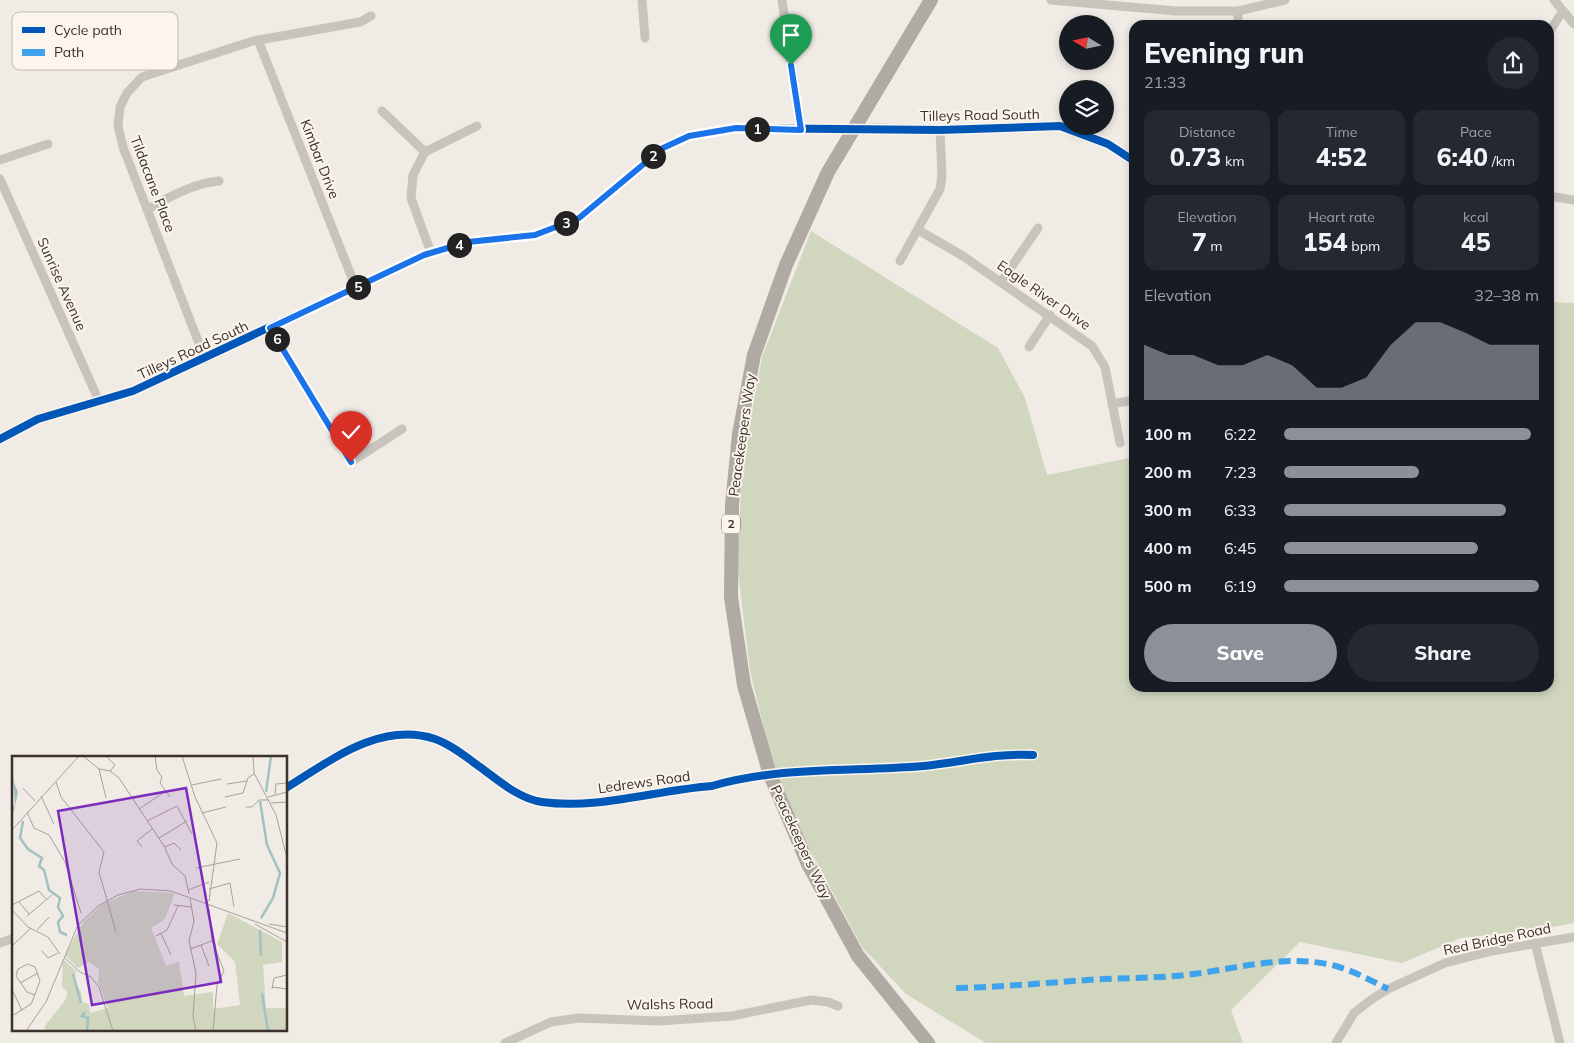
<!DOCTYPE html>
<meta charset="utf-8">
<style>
body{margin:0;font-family:Mulish,sans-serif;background:#242831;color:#f1f3f6;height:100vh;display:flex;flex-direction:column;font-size:19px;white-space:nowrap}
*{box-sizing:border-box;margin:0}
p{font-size:16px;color:#9ea1a6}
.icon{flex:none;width:28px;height:28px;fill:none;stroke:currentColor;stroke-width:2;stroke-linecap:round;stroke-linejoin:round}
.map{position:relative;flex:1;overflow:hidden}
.sheet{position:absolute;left:1129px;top:20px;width:425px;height:672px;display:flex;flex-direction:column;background:#171b24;border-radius:15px;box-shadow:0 2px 8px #0003}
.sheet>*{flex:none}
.needle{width:32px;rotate:280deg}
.buttons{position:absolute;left:1059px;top:15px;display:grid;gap:10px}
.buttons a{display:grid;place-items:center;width:55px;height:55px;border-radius:50%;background:#171b24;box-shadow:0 2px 8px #0003;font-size:25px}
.pin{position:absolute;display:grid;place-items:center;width:42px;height:42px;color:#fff;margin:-51px -21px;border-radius:50% 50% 50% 0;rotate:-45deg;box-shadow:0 0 5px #0007}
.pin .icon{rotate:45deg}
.km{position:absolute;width:25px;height:25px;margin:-12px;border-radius:50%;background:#222;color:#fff;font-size:14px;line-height:25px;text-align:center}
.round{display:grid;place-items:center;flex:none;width:52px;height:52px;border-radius:26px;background:#242831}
.head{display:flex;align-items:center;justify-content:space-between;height:85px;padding:0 15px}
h1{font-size:28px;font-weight:800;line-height:38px}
.figures{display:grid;grid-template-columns:repeat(3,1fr);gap:8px;height:85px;padding:5px 15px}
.figures div{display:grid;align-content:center;border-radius:12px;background:#242831;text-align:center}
.figures b{font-size:25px;font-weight:800}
.figures small{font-size:14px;font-weight:400}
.figures p{font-size:14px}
.chart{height:140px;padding:10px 15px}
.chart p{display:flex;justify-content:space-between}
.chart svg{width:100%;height:90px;margin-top:5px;fill:#8c9099;opacity:.7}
.button{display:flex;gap:10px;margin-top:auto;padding:10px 15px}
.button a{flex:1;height:58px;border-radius:30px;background:#8c9099;color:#fff;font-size:20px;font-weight:800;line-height:58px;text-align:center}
.button a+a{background:#242831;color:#f1f3f6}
ul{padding:0 15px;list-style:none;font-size:16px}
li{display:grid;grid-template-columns:80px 60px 1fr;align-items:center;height:38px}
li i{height:12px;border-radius:6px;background:#8c9099}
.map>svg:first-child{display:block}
.green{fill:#d1d6bf}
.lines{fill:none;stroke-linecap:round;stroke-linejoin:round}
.minor-tunnel{stroke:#ccc6c0;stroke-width:9;stroke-dasharray:9 4.5;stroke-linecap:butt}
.minor{stroke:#c9c3be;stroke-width:9}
.highway{stroke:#afaaa4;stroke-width:14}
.quiet{stroke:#3fa3eb;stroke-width:6;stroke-dasharray:12 6;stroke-linecap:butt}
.cycleway-casing{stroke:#fbf5ee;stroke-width:11}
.cycleway{stroke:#0057b8;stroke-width:8}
.route-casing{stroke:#fff;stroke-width:10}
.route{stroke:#1a73e8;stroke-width:6}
.labels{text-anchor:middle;stroke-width:4;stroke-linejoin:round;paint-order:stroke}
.shield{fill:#fbf5ee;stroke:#756b66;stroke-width:1}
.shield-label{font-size:12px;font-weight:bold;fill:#3b302b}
.street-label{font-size:14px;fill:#3b302b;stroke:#fbf5ee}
.inset-river{fill:none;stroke:#a1c2c1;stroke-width:2.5}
.inset-road{fill:none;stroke:#a8a09b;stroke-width:1}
.view{fill:#7b2cbf;fill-opacity:0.15;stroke:#7b2cbf;stroke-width:2.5}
.inset-edge{fill:none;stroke:#3b302b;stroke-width:2.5}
.key{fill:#fbf5ee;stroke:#c1bab4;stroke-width:1}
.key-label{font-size:14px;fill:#3b302b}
</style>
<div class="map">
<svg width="1574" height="1043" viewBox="0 0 1574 1043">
<rect width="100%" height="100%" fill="#f0ebe5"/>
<polygon class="green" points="811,231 998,348 1025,398 1047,475 1134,457 1134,688 1549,688 1549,302 1574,303 1574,923 1542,929 1461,938 1402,963 1300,942 1231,1010 1243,1043 986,1043 906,994 862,947 801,833 773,767 750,670 737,564 743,461 762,357"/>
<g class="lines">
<polyline class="minor-tunnel" points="833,129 879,128"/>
<g class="minor">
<polyline points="642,0 645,38"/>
<polyline points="782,0 801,130"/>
<polyline points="1051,0 1176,11 1238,11 1285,0"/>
<polyline points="1554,0 1574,24"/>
<polyline points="1238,25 1238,11"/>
<polyline points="1549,32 1563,11"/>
<polyline points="258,40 356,288"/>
<polyline points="382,111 425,152"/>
<polyline points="879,128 940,130 1060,126 1108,144 1134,161"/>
<polyline points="0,160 48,144"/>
<polyline points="0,179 99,401"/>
<polyline points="1549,196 1574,200"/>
<path d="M147,210C168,197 194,183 219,181"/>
<polyline points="918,230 963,256 1092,346 1105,367 1120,443"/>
<polyline points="431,253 411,198 413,175 425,152 477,126"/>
<polyline points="900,261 940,189 942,176 940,130"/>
<polyline points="1001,282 1038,228"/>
<polyline points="270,328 351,462 402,429"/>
<polyline points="1029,347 1050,315"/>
<polyline points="205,359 123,147 118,126 120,107 127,93 142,77 253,41 360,22 371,16"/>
<polyline points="1112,404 1134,400"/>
<polyline points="0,439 38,419 133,391 424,255 468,242 535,235 579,218 663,148 689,136 736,128 833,129"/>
<path d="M286,788C330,761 380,721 435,739C452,745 466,757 480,767C498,780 519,799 542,802C598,810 656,790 712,786C781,766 852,772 924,766C962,762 994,753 1033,755"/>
<polyline points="0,943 14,938"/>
<polyline points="1535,943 1560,1043"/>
<polyline points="505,1043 551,1022 579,1018 659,1021 732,1016 811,1000 828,1002 838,1006"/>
<polyline points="1336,1043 1354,1013 1372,999 1388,989 1445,963 1492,951 1574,937"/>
</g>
<polyline class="highway" points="928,1043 858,956 808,864 770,775 744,685 731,597 732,505 739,434 754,355 786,265 828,172 931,0"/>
<path class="quiet" d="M956,988C1006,987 1054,982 1103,979C1127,978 1151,978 1175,976C1228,972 1278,953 1332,965C1352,970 1370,980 1388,989"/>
<defs>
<g id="cycleway">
<polyline points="0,439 38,419 133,391 424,255 468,242 535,235 579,218 663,148 689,136 736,128 940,130 1060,126 1108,144 1134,161"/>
<path d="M286,788C330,761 380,721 435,739C452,745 466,757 480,767C498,780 519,799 542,802C598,810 656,790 712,786C781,766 852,772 924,766C962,762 994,753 1033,755"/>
</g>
</defs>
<use href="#cycleway" class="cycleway-casing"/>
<use href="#cycleway" class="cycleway"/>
</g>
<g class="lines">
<defs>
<polyline id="route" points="351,462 270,328 424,255 468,242 535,235 579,218 663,148 689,136 736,128 801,130 791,65"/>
</defs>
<use href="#route" class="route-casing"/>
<use href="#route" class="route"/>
</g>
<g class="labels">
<rect class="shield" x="722" y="514.5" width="18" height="19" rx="4"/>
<g class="shield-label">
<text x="731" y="528">2</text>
</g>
<g class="street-label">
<text transform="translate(980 115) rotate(-1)" y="5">Tilleys Road South</text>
<text transform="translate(320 159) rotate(69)" y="5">Kimbar Drive</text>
<text transform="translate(153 184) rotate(69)" y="5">Tildacane Place</text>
<text transform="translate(62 284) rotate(66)" y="5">Sunrise Avenue</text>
<text transform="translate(1044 295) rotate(35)" y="5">Eagle River Drive</text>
<text transform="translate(193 350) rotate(-25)" y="5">Tilleys Road South</text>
<text transform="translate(742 435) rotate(-82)" y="5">Peacekeepers Way</text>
<text transform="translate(644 782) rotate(-8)" y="5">Ledrews Road</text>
<text transform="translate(801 842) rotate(65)" y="5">Peacekeepers Way</text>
<text transform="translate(1497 939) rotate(-12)" y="5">Red Bridge Road</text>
<text transform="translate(670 1004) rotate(-1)" y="5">Walshs Road</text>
</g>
</g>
<g transform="translate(12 756)">
<rect width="275" height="275" fill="#f0ebe5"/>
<path d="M121,135L163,137L153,163L139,172L154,210L167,205L172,240L201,236V253L228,249L223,206L205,188L216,157L270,186V206L251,209L254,252H275V275H34L32,271L54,243L55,236L50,230L51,203L64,215L62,225L69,236L70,246L77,248L78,257L96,252L86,226L87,213L77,206L66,212L53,199L72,165L89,149Z" fill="#d1d6bf"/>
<path d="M0,5L1,24L6,36L2,55L8,62L0,53L3,49Z" fill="#a1c2c1"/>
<path class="inset-river" d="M254,36L259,0M248,45L255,89L268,117L261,142L249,162M11,65L8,82L16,93L30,102L27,110L32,114L37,134L48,142L46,151L51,160L46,166L48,176L55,179M248,174L249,200M61,218L69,247M250,237L256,275M73,256L70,260L76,262L75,275"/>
<path class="inset-road" d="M71,0L87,13L98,15L107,22L152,90L160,108L173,120L177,138M94,0L103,9L98,15M143,0L145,14L150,21L148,27L158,41M170,0L183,41L205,87L197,145M241,0L242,17L264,59L275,102M87,13L94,42M44,26L49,41L92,96L87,116L104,176M215,28L235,25M180,29L209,23M11,32L23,45M263,38L264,28L275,27M29,40L42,68M213,41L231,37L236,22L242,18M256,41L275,36M259,47L275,46M234,51H240L247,44H257M127,53L154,35M15,56L22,72L37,79L53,106L69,157M190,57L214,51M135,65L165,50L180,78M0,74L67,0M147,82L175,65M130,91L125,85L140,73M153,91L162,87L169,94M184,112L228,103M197,133L218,127L222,151M176,134L197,126M178,143L182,165L177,185L184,217L181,260L184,275M7,146L17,158M0,149L27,135L34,143M162,149L179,151M197,153L200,185L212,215L205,229L201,275M0,154L16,171L36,181L48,198M15,160L40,139M243,168L275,186M257,168L275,171M25,174L37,161M149,178L159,199M144,180L155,174L166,150M189,189L197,210M0,190L19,172M178,193L200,185M30,195L36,202L46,197M53,202L68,216L79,221L87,231L101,275M8,227L26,217M260,231L275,233M0,233L10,255M260,233L262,222L275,219M0,260L19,248L20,246L28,225L23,211L16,208L6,213L4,220L15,236L23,239M14,275L34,246L66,169L86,150L106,139L128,133L159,135L275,177"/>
<path class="view" d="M174,32L209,226L80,249L46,55Z"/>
<rect width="275" height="275" class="inset-edge"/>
</g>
<rect x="12" y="12" width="166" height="58" rx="8" class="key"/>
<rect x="22" y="27" width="23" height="6" fill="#0057b8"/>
<rect x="22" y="49" width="23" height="7" fill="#3fa3eb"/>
<g class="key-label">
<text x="54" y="35">Cycle path</text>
<text x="54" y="57">Path</text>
</g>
</svg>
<div class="buttons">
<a><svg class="needle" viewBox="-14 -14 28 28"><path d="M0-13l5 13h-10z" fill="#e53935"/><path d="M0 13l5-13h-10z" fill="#9ea1a6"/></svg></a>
<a><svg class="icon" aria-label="layers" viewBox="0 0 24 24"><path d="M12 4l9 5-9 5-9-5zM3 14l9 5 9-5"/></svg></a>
</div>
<div class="pin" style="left:791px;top:65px;background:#1e9e55"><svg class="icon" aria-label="arrive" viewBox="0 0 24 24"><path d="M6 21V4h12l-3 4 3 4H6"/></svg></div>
<div class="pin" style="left:351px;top:462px;background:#d93025"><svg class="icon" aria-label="check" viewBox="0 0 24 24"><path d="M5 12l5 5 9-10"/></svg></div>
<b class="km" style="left:757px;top:129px">1</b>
<b class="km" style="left:653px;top:156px">2</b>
<b class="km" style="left:566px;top:223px">3</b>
<b class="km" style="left:459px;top:245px">4</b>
<b class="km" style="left:358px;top:287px">5</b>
<b class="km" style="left:277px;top:339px">6</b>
<section class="sheet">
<div class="head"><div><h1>Evening run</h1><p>21:33</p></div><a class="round"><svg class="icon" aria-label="share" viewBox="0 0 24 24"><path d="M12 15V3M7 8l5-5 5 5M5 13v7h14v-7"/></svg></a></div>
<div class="figures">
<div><p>Distance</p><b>0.73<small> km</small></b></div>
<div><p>Time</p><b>4:52</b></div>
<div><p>Pace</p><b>6:40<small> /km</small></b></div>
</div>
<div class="figures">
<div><p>Elevation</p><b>7<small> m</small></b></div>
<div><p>Heart rate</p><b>154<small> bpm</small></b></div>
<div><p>kcal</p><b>45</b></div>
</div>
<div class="chart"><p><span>Elevation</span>32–38 m</p>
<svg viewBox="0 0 160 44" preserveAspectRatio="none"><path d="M0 44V17L10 22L20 22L30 27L40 27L50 22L60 27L70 38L80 38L90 33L100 17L110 6L120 6L130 11L140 17L150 17L160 17V44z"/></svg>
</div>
<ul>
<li><b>100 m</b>6:22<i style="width:97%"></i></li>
<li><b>200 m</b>7:23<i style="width:53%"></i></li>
<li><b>300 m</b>6:33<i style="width:87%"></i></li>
<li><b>400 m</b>6:45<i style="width:76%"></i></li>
<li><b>500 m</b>6:19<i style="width:100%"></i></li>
</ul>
<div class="button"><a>Save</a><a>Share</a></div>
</section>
</div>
